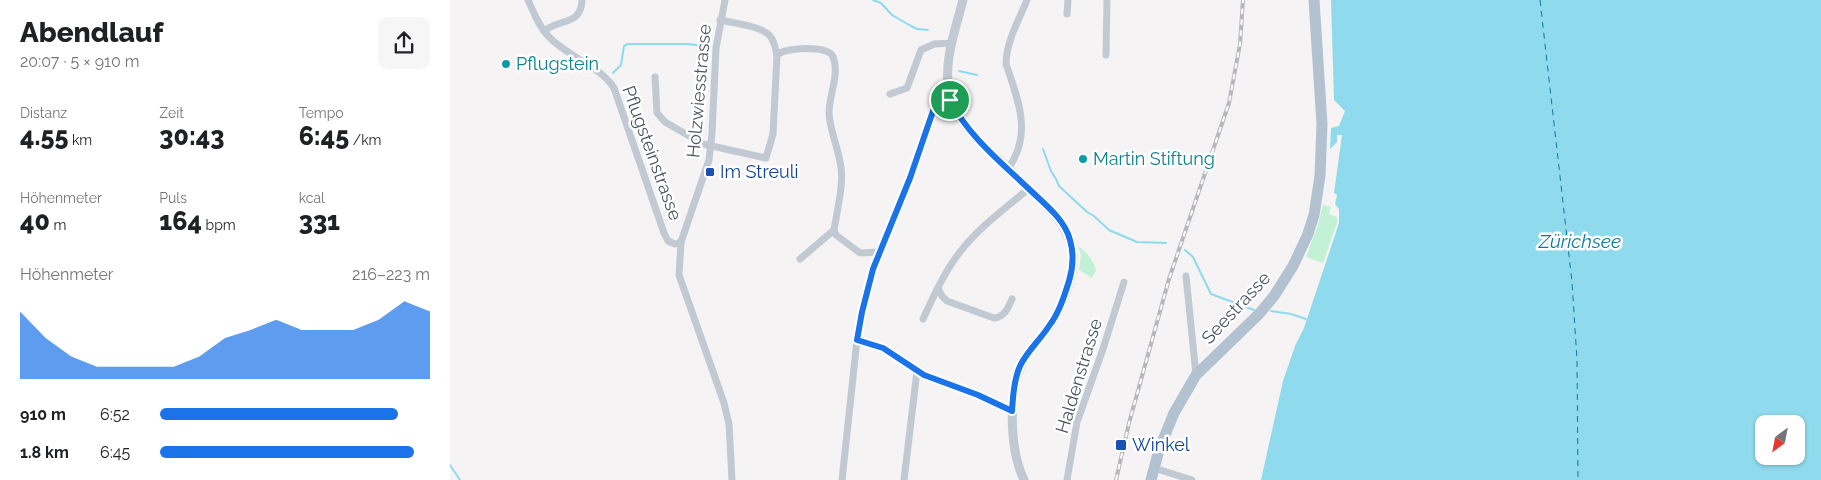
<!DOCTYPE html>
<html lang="de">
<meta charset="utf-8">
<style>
body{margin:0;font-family:Raleway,sans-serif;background:#f6f6f6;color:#202124;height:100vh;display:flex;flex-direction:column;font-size:19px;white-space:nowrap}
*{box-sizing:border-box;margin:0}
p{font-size:16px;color:#757577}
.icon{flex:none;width:28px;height:28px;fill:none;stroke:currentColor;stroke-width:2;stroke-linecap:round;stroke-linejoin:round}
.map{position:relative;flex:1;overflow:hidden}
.sheet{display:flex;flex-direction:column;background:#fff;width:450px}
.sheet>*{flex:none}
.needle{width:32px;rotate:212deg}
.buttons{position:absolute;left:1305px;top:415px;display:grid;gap:10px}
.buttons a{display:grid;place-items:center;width:50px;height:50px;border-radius:10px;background:#fff;box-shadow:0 1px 4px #0004;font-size:25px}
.pin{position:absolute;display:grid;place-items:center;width:42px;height:42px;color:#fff;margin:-21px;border:2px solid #fff;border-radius:50%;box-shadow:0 1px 5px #0007}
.round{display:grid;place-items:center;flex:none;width:52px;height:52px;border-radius:10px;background:#f6f6f6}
.summary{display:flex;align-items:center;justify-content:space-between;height:85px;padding:0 20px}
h1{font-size:28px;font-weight:800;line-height:38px}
.stats{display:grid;grid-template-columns:repeat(3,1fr);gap:8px;height:85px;padding:5px 20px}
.stats div{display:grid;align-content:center}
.stats b{font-size:25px;font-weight:800}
.stats small{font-size:14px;font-weight:400}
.stats p{font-size:14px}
.chart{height:140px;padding:10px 20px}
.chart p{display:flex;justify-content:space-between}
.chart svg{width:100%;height:90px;margin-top:5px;fill:#1a73e8;opacity:.7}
ul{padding:0 20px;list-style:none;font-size:16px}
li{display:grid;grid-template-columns:80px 60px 1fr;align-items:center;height:38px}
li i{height:12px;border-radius:6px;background:#1a73e8}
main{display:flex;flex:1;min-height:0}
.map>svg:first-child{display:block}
.green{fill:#c3f1d5}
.water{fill:#90daee;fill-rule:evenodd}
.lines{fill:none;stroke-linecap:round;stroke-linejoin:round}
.stream{stroke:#90daee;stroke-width:2}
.ferry{stroke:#0c7c9b;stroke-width:1;stroke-dasharray:6 5;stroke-linecap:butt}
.minor{stroke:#c1cad2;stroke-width:7}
.tertiary{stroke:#c1cad2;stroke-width:9}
.primary{stroke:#b3c2d1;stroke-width:11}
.rail-casing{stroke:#b5b8bd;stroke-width:4}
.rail{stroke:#fff;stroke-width:2;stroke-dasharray:5.5;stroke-linecap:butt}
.route-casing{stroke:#fff;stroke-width:10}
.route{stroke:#1a73e8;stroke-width:6}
.culture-dot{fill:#0f9aa8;stroke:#fff;stroke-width:2}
.transit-dot{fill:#1a4fb4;stroke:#fff;stroke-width:2}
.labels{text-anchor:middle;stroke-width:5;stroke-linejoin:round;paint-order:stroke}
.culture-label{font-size:18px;fill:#0d838f;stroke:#fff;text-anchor:start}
.street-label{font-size:18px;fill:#4a5661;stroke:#fff}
.transit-label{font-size:18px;fill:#164399;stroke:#fff;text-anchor:start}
.water-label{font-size:19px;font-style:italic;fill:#0c7c9b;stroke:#fff}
</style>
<main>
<section class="sheet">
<div class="summary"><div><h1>Abendlauf</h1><p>20:07 · 5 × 910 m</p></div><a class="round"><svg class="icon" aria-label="share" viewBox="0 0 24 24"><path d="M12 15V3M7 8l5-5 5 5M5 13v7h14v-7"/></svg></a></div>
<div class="stats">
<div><p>Distanz</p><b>4.55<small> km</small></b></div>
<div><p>Zeit</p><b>30:43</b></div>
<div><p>Tempo</p><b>6:45<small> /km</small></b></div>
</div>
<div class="stats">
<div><p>Höhenmeter</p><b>40<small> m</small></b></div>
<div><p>Puls</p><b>164<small> bpm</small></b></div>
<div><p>kcal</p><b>331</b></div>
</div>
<div class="chart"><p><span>Höhenmeter</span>216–223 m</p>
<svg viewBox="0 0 160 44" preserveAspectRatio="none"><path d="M0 44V11L10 24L20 33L30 38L40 38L50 38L60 38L70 33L80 24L90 20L100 15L110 20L120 20L130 20L140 15L150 6L160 11V44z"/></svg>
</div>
<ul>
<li><b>910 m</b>6:52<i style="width:88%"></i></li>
<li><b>1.8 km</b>6:45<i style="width:94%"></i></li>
</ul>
</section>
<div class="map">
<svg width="1371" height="480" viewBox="0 0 1371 480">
<rect width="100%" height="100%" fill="#f5f3f3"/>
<g class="green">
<polygon points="873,205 881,207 879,214 887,217 887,223 873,263 856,257 868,225"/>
<path d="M628,246C637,252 643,260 646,270L642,278L629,270L631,254Z"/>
</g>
<path class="water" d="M881,0H1371V480H811L833,381L845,346L854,328L889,223V209L885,204L887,195L884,193L892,135H887V142L880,149L881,128L889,126L895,111L884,100ZM1314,424H1346V456H1314Z"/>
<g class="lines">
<g class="stream">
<polyline points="423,0 431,3 442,15 461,26 467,29 478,30"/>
<polyline points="509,71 527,75"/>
<polyline points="163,73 171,65 174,46 178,44 238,44 254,46"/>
<polyline points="593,149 601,171 606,179 609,186 637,212 644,216 659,230 687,242 716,243"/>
<polyline points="735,250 743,257 761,294 804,310"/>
<polyline points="821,311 841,314 856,319"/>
<polyline points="0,465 10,480"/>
</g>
<polyline class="ferry" points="1090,0 1122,282 1127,360 1128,480"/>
<g class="minor">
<path d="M78,0C84,13 89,27 99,37C118,57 149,65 164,88L214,233L218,241L225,244L231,242"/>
<polyline points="275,0 266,48 262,133 259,160 231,242 229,275 274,403 279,424 282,480"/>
<polyline points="617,14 618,0"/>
<path d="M94,31C110,18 131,26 132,0"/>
<path d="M327,55C335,47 379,45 383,57C390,74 379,95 379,113C380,130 387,145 390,162C395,181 387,210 384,230"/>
<polyline points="656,55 657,0"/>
<path d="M205,77L207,113L215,122L253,144L316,158L323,134L327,55C325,48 325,42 320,36C312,26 283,23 270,20"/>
<polyline points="440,94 457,88 471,50 484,44 502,43"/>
<path d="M558,169C583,134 568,100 556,64C556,42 569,20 577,0"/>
<polyline points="384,230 386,235 410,253 429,252"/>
<polyline points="350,259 384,230"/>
<polyline points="736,276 746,375"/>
<path d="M488,288L492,296L497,301L544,318C555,317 558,308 562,299"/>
<path d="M473,319C484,296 494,272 510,252C529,227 555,209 578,189"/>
<polyline points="407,340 433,348 474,375 528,395 562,411"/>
<polyline points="704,468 742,480"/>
<polyline points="392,480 407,340 417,289 434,240 460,178 483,111 487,105 501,99"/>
<polyline points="454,480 467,371"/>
<polyline points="617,480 627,422 653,349 674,282"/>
</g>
<path class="tertiary" d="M513,0C505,31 491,68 501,100C509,127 540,150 559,169C569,179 578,189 589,198C606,215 620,231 623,255C625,275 611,310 600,326C593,336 582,345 576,356C557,386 559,448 574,480"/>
<polyline class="primary" points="701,480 709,450 724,413 746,375 809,314 824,296 843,266 858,234 864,215 870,176 872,124 864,0"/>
<defs>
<polyline id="rail" points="666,480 679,423 719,279 779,103 790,44 793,0"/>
</defs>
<use href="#rail" class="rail-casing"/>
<use href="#rail" class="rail"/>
</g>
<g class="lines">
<defs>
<path id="route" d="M500,100C518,136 552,163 580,190C595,204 615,220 620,240C624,254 623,268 619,281C614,297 609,313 599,326C590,340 577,351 570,366C564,380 563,396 562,411L528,395L474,375L433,348L407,340L412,312L423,269L460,178L483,111L487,105Z"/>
</defs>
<use href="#route" class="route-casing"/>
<use href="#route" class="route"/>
</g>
<g class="culture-dot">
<circle cx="56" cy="64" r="5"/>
<circle cx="633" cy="159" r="5"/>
</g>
<g class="transit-dot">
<rect x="255" y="167" width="10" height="10" rx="2.5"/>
<rect x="665" y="439" width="12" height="12" rx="2.5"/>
</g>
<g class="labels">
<g class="culture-label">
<text x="66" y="70">Pflugstein</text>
<text x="643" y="165">Martin Stiftung</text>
</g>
<g class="street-label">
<text transform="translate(249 91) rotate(-85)" y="6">Holzwiesstrasse</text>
<text transform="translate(202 153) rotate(70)" y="6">Pflugsteinstrasse</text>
<text transform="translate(786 308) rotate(-47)" y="6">Seestrasse</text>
<text transform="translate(629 376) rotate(-73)" y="6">Haldenstrasse</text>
</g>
<g class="transit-label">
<text x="270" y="178">Im Streuli</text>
<text x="682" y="451">Winkel</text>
</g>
<g class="water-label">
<text x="1130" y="248">Zürichsee</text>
</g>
</g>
</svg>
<div class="buttons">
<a><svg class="needle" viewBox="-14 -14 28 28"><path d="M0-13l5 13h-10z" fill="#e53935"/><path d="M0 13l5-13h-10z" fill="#757577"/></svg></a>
</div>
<div class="pin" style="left:500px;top:100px;background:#1e9e55"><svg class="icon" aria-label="arrive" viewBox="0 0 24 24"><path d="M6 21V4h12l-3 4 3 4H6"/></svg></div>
</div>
</main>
